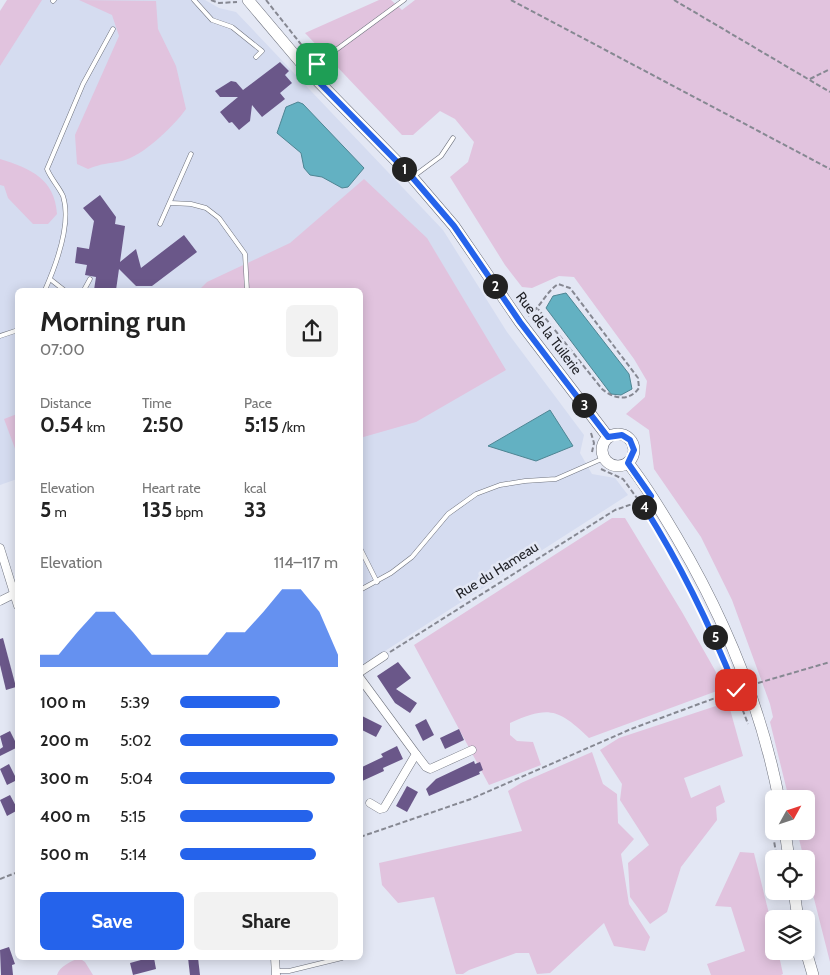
<!DOCTYPE html>
<meta charset="utf-8">
<style>
body{margin:0;font-family:Cabin,sans-serif;background:#f2f2f2;color:#222;height:100vh;display:flex;flex-direction:column;font-size:19px;white-space:nowrap}
*{box-sizing:border-box;margin:0}
p{font-size:16px;color:#767676}
.icon{flex:none;width:28px;height:28px;fill:none;stroke:currentColor;stroke-width:2;stroke-linecap:round;stroke-linejoin:round}
.map{position:relative;flex:1;overflow:hidden}
.side{position:absolute;left:15px;top:288px;width:348px;height:672px;display:flex;flex-direction:column;background:#fff;border-radius:8px;box-shadow:0 2px 12px #0003}
.side>*{flex:none}
.needle{width:32px;rotate:50deg}
.tools{position:absolute;left:765px;top:790px;display:grid;gap:10px}
.tools a{display:grid;place-items:center;width:50px;height:50px;border-radius:8px;background:#fff;box-shadow:0 2px 12px #0003;font-size:25px}
.pin{position:absolute;display:grid;place-items:center;width:42px;height:42px;color:#fff;margin:-21px;border-radius:10px;box-shadow:0 2px 8px #0006}
.km{position:absolute;width:25px;height:25px;margin:-12px;border-radius:50%;background:#222;color:#fff;font-size:14px;line-height:25px;text-align:center}
.round{display:grid;place-items:center;flex:none;width:52px;height:52px;border-radius:8px;background:#f2f2f2}
.overview{display:flex;align-items:center;justify-content:space-between;height:85px;padding:0 25px}
h1{font-size:28px;font-weight:700;line-height:38px}
.metrics{display:grid;grid-template-columns:repeat(3,1fr);gap:8px;height:85px;padding:5px 25px}
.metrics div{display:grid;align-content:center}
.metrics b{font-size:21px;font-weight:700}
.metrics small{font-size:14px;font-weight:400}
.metrics p{font-size:14px}
.chart{height:140px;padding:10px 25px}
.chart p{display:flex;justify-content:space-between}
.chart svg{width:100%;height:90px;margin-top:5px;fill:#2563eb;opacity:.7}
.cta{display:flex;gap:10px;margin-top:auto;padding:10px 25px}
.cta a{flex:1;height:58px;border-radius:8px;background:#2563eb;color:#fff;font-size:20px;font-weight:700;line-height:58px;text-align:center}
.cta a+a{background:#f2f2f2;color:#222}
ul{padding:0 25px;list-style:none;font-size:16px}
li{display:grid;grid-template-columns:80px 60px 1fr;align-items:center;height:38px}
li i{height:12px;border-radius:6px;background:#2563eb}
.map>svg:first-child{display:block}
.built{fill:#d5dcf0}
.green{fill:#e1c3de}
.water{fill:#63b1c2;stroke:#4e8593}
.building{fill:#6a5789}
.lines{fill:none;stroke-linecap:round;stroke-linejoin:round}
.lane-casing{stroke:#6f737e;stroke-width:5}
.street-casing{stroke:#6f737e;stroke-width:9}
.secondary-casing{stroke:#6f737e;stroke-width:12}
.path{stroke:#868892;stroke-width:2;stroke-dasharray:5 2.5;stroke-linecap:butt}
.lane{stroke:#fff;stroke-width:4}
.street{stroke:#fff;stroke-width:8}
.secondary{stroke:#fff;stroke-width:11}
.route-casing{stroke:#fff;stroke-width:10}
.route{stroke:#2563eb;stroke-width:6}
.labels{text-anchor:middle;stroke-width:5;stroke-linejoin:round;paint-order:stroke}
.street-label{font-size:14px;fill:#1e1f24;stroke:#e3e7f4}
</style>
<div class="map">
<svg width="830" height="975" viewBox="0 0 830 975">
<rect width="100%" height="100%" fill="#e3e7f4"/>
<polygon class="built" points="19,0 205,0 219,8 236,12 443,230 507,332 584,435 580,453 592,474 615,478 628,495 360,667 360,290 18,290 17,479 0,485 0,28"/>
<g class="green">
<polygon points="7,0 42,0 0,66 0,11"/>
<path d="M79,0L156,1L158,29L176,66L186,109C174,126 143,156 122,161C107,164 103,163 88,169L77,164L75,135L119,36L112,15Z"/>
<polygon points="379,0 391,0 402,10 415,0 830,0 830,962 806,867 806,859 804,859 797,831 806,831 806,799 789,799 770,722 773,717 770,704 732,600 701,537 654,469 649,430 626,414 645,397 647,381 634,359 574,277 559,276 532,288 522,287 505,265 450,177 468,162 474,142 455,119 440,111 413,135 402,135 305,33"/>
<path d="M0,159C30,168 55,179 57,214L48,224H33L8,198L4,186L0,185Z"/>
<polygon points="364,179 427,238 506,370 416,422 360,438 360,290 199,290 207,282 290,243"/>
<polygon points="17,414 17,454 4,419"/>
<path d="M612,518H625L682,612L725,688L589,738C558,708 548,706 510,723V735L517,741L533,742L541,765L489,785L414,645Z"/>
<polygon points="728,702 743,756 684,778 691,798 720,785 725,802 716,807 717,820 681,867 667,912 650,924 630,897 628,863 649,845 620,800 622,784 600,750 619,738"/>
<polygon points="592,752 603,784 617,794 618,823 634,839 621,854 629,904 650,937 645,951 614,946 604,923 550,973 537,974 529,953 516,953 469,970 463,974 456,974 434,897 398,903 382,885 379,863 522,831 508,791 521,783"/>
<polygon points="740,852 754,853 774,934 774,951 778,951 783,974 781,975 711,975 707,964 745,951 731,907 715,906"/>
<path d="M79,958L85,962L93,975H57C60,966 70,962 79,958Z"/>
</g>
<g class="water">
<polygon points="298,102 303,104 364,168 348,187 342,188 322,177 310,175 304,168 301,153 277,133 286,107"/>
<polygon points="566,293 629,374 632,389 621,395 611,394 546,308 553,296"/>
<polygon points="550,410 573,446 536,461 488,446"/>
</g>
<g class="building">
<polygon points="280,62 289,71 285,75 292,83 280,93 285,99 262,117 252,105 250,121 239,130 232,122 229,123 220,112 238,97 220,97 215,91 231,81 236,82 243,90"/>
<polygon points="100,195 116,217 115,224 125,226 120,262 136,249 141,268 184,235 197,252 152,286 136,286 119,269 116,290 94,290 96,277 85,275 87,265 75,263 77,247 89,249 94,221 83,208"/>
<polygon points="3,638 16,687 6,690 0,665 0,639"/>
<polygon points="398,662 411,678 396,689 417,703 410,713 395,703 377,676"/>
<polygon points="360,715 382,726 376,737 360,729"/>
<polygon points="426,719 434,735 423,741 415,725"/>
<polygon points="459,729 464,740 445,749 440,738"/>
<polygon points="10,731 18,747 0,756 0,749 3,747 0,736"/>
<polygon points="397,746 403,759 383,768 384,771 360,782 360,768 383,757 381,754"/>
<polygon points="474,761 475,764 480,762 483,770 479,772 480,774 429,796 426,789 436,779"/>
<polygon points="9,764 17,780 7,785 0,769"/>
<polygon points="407,786 418,792 407,812 396,806"/>
<polygon points="10,795 18,810 7,816 0,800"/>
<polygon points="9,947 15,964 12,965 13,975 1,975 0,950"/>
<polygon points="148,958 154,958 156,969 133,975 130,963"/>
<polygon points="188,958 198,958 200,975 190,975"/>
</g>
<g class="lines">
<defs>
<g id="lane">
<polyline points="194,0 212,20 232,27 262,51 256,57"/>
<polyline points="53,1 54,0"/>
<polyline points="310,69 404,0"/>
<polyline points="414,176 441,156 453,138"/>
<polyline points="171,203 191,204 206,208 219,218 245,254 247,290"/>
<polyline points="160,224 191,154"/>
<polyline points="50,279 64,290"/>
<path d="M45,290C56,265 72,224 63,196C59,187 51,179 47,169L83,84L113,29"/>
<polyline points="84,290 90,279"/>
<polyline points="0,336 18,330"/>
<polyline points="360,548 377,582"/>
<polyline points="360,590 391,573 412,557 448,514 476,494 500,485 525,481 556,479 604,458"/>
<polyline points="276,971 289,971 342,958"/>
</g>
<g id="street">
<polyline points="0,548 18,606"/>
<polyline points="0,601 14,594"/>
<polyline points="360,672 384,656"/>
<polyline points="360,678 416,754 384,808 380,809 370,803"/>
<polyline points="416,754 426,767 430,769 472,750"/>
<polyline points="275,958 276,975"/>
</g>
<g id="secondary">
<polyline points="248,0 308,71 412,177 454,226 520,322 608,437"/>
<circle cx="618" cy="450" r="16"/>
<path d="M628,463C646,485 661,511 676,536C724,617 761,706 779,799"/>
<polyline points="785,831 789,859"/>
<polyline points="794,891 798,919"/>
<polyline points="806,951 813,975"/>
</g>
</defs>
<use href="#lane" class="lane-casing"/>
<use href="#street" class="street-casing"/>
<use href="#secondary" class="secondary-casing"/>
<g class="path">
<polyline points="211,0 219,3 237,2"/>
<polyline points="266,0 311,57"/>
<polyline points="511,0 830,169"/>
<polyline points="674,0 830,92"/>
<polyline points="810,79 830,69"/>
<path d="M528,316C541,307 545,293 558,284L570,288L638,378L639,388C629,402 614,399 602,389L538,309"/>
<polyline points="591,433 594,443 592,452"/>
<polyline points="601,469 623,479 656,524"/>
<polyline points="661,533 716,639 748,724"/>
<polyline points="390,652 615,510 641,501"/>
<polyline points="758,683 830,662"/>
<polyline points="767,798 777,859"/>
<polyline points="360,837 471,799 631,729 737,690"/>
<polyline points="0,879 18,872"/>
</g>
<use href="#lane" class="lane"/>
<use href="#street" class="street"/>
<use href="#secondary" class="secondary"/>
</g>
<g class="lines">
<defs>
<path id="route" d="M317,64L308,71L412,177L454,226L520,322L608,437L622,435L630,440L634,450L628,463L651,496L641,502C679,561 710,625 736,690"/>
</defs>
<use href="#route" class="route-casing"/>
<use href="#route" class="route"/>
</g>
<g class="labels">
<g class="street-label">
<text transform="translate(549 333) rotate(53)" y="5">Rue de la Tuilerie</text>
<text transform="translate(497 570) rotate(-32)" y="5">Rue du Hameau</text>
</g>
</g>
</svg>
<div class="tools">
<a><svg class="needle" viewBox="-14 -14 28 28"><path d="M0-13l5 13h-10z" fill="#e53935"/><path d="M0 13l5-13h-10z" fill="#767676"/></svg></a>
<a><svg class="icon" aria-label="locate" viewBox="0 0 24 24"><circle cx="12" cy="12" r="6"/><path d="M12 2v4M12 18v4M2 12h4M18 12h4"/></svg></a>
<a><svg class="icon" aria-label="layers" viewBox="0 0 24 24"><path d="M12 4l9 5-9 5-9-5zM3 14l9 5 9-5"/></svg></a>
</div>
<div class="pin" style="left:317px;top:64px;background:#1e9e55"><svg class="icon" aria-label="arrive" viewBox="0 0 24 24"><path d="M6 21V4h12l-3 4 3 4H6"/></svg></div>
<div class="pin" style="left:736px;top:690px;background:#d93025"><svg class="icon" aria-label="check" viewBox="0 0 24 24"><path d="M5 12l5 5 9-10"/></svg></div>
<b class="km" style="left:404px;top:169px">1</b>
<b class="km" style="left:495px;top:286px">2</b>
<b class="km" style="left:584px;top:405px">3</b>
<b class="km" style="left:644px;top:507px">4</b>
<b class="km" style="left:715px;top:637px">5</b>
<section class="side">
<div class="overview"><div><h1>Morning run</h1><p>07:00</p></div><a class="round"><svg class="icon" aria-label="share" viewBox="0 0 24 24"><path d="M12 15V3M7 8l5-5 5 5M5 13v7h14v-7"/></svg></a></div>
<div class="metrics">
<div><p>Distance</p><b>0.54<small> km</small></b></div>
<div><p>Time</p><b>2:50</b></div>
<div><p>Pace</p><b>5:15<small> /km</small></b></div>
</div>
<div class="metrics">
<div><p>Elevation</p><b>5<small> m</small></b></div>
<div><p>Heart rate</p><b>135<small> bpm</small></b></div>
<div><p>kcal</p><b>33</b></div>
</div>
<div class="chart"><p><span>Elevation</span>114–117 m</p>
<svg viewBox="0 0 160 44" preserveAspectRatio="none"><path d="M0 44V38L10 38L20 27L30 17L40 17L50 27L60 38L70 38L80 38L90 38L100 27L110 27L120 17L130 6L140 6L150 17L160 38V44z"/></svg>
</div>
<ul>
<li><b>100 m</b>5:39<i style="width:63%"></i></li>
<li><b>200 m</b>5:02<i style="width:100%"></i></li>
<li><b>300 m</b>5:04<i style="width:98%"></i></li>
<li><b>400 m</b>5:15<i style="width:84%"></i></li>
<li><b>500 m</b>5:14<i style="width:86%"></i></li>
</ul>
<div class="cta"><a>Save</a><a>Share</a></div>
</section>
</div>
